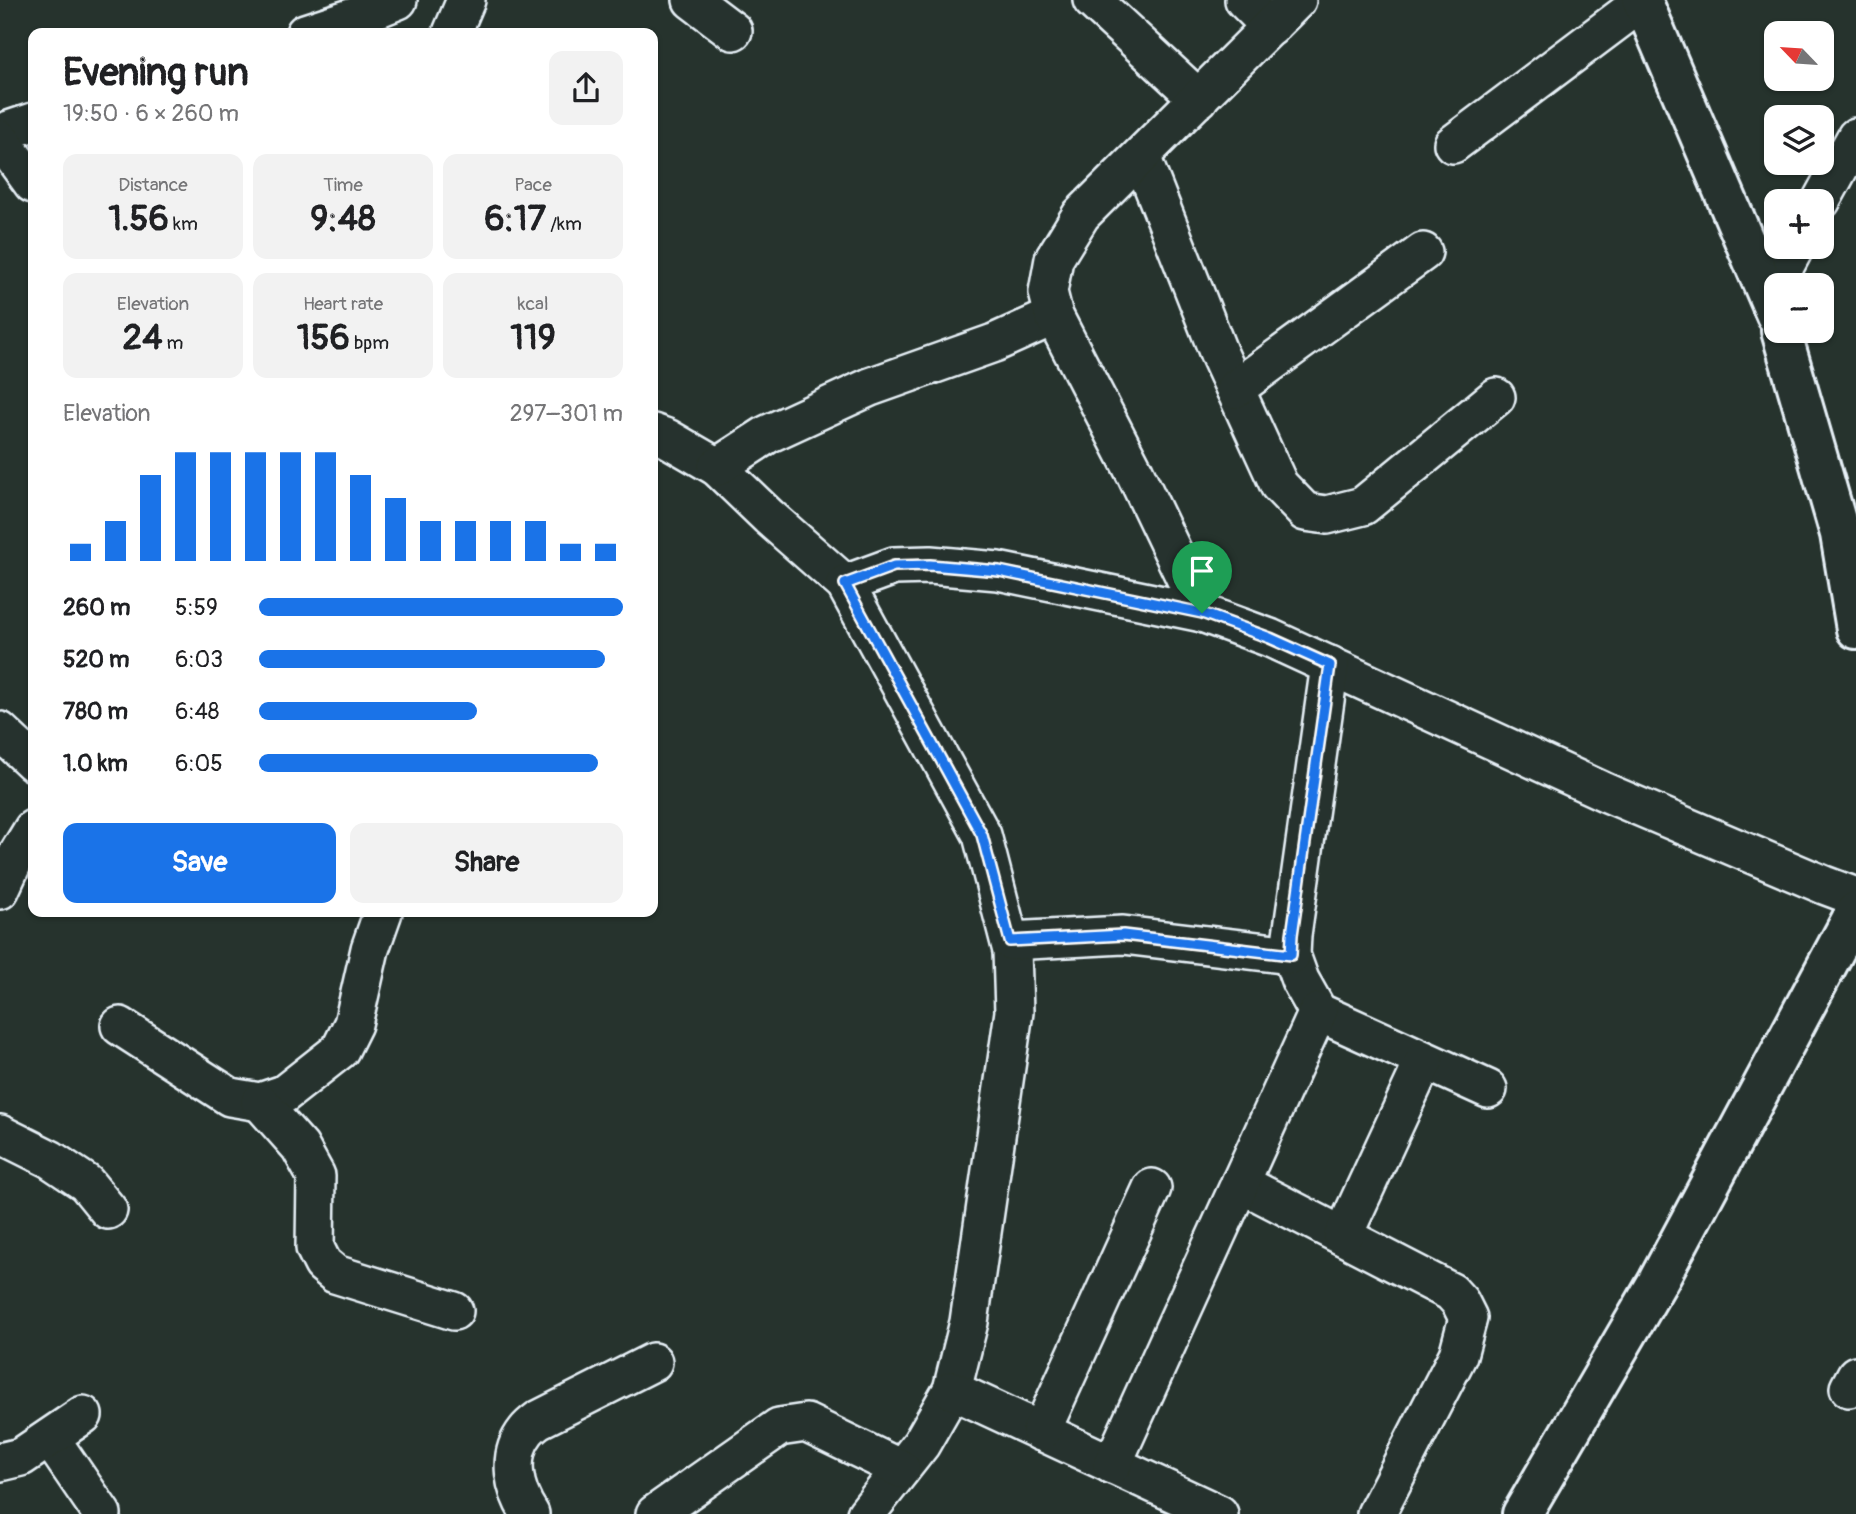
<!DOCTYPE html>
<meta charset="utf-8">
<style>
body{margin:0;font-family:Pangolin,sans-serif;background:#f2f2f2;color:#202124;height:100vh;display:flex;flex-direction:column;font-size:26px;white-space:nowrap}
*{box-sizing:border-box;margin:0}
p{font-size:23px;color:#757577}
.icon{flex:none;width:38px;height:38px;fill:none;stroke:currentColor;stroke-width:2;stroke-linecap:round;stroke-linejoin:round}
.map{position:relative;flex:1;overflow:hidden}
.side{position:absolute;left:28px;top:28px;width:630px;height:889px;display:flex;flex-direction:column;background:#fff;border-radius:14px;box-shadow:0 2px 5px #0004}
.side>*{flex:none}
.needle{width:46px;rotate:295deg}
.fabs{position:absolute;left:1764px;top:21px;display:grid;gap:14px}
.fabs a{display:grid;place-items:center;width:70px;height:70px;border-radius:14px;background:#fff;box-shadow:0 2px 5px #0004;font-size:35px}
.pin{position:absolute;display:grid;place-items:center;width:60px;height:60px;color:#fff;margin:-72px -30px;border-radius:50% 50% 50% 0;rotate:-45deg;box-shadow:0 0 7px #0007}
.pin .icon{rotate:45deg}
.round{display:grid;place-items:center;flex:none;width:74px;height:74px;border-radius:14px;background:#f2f2f2}
.headline{display:flex;align-items:center;justify-content:space-between;height:119px;padding:0 35px}
h1{font-size:38px;font-weight:700;line-height:52px}
.metrics{display:grid;grid-template-columns:repeat(3,1fr);gap:10px;height:119px;padding:7px 35px}
.metrics div{display:grid;align-content:center;border-radius:14px;background:#f2f2f2;text-align:center}
.metrics b{font-size:35px;font-weight:700}
.metrics small{font-size:19px;font-weight:400}
.metrics p{font-size:19px}
.chart{height:196px;padding:14px 35px}
.chart p{display:flex;justify-content:space-between}
.chart svg{width:100%;height:126px;margin-top:7px;stroke:#1a73e8;stroke-width:6}
.button{display:flex;gap:14px;margin-top:auto;padding:14px 35px}
.button a{flex:1;height:80px;border-radius:14px;background:#1a73e8;color:#fff;font-size:28px;font-weight:700;line-height:80px;text-align:center}
.button a+a{background:#f2f2f2;color:#202124}
ul{padding:0 35px;list-style:none;font-size:23px}
li{display:grid;grid-template-columns:112px 84px 1fr;align-items:center;height:52px}
li i{height:18px;border-radius:9px;background:#1a73e8}
.map>svg:first-child{display:block}
.lines{fill:none;stroke-linecap:round;stroke-linejoin:round}
.street-casing{stroke:#e8f1f8;stroke-width:42}
.secondary-casing{stroke:#e8f1f8;stroke-width:44}
.street{stroke:#26332d;stroke-width:37}
.secondary{stroke:#26332d;stroke-width:38}
.route-casing{stroke:#fff;stroke-width:14}
.route{stroke:#1a73e8;stroke-width:9}
</style>
<div class="map">
<svg width="1856" height="1514" viewBox="0 0 1856 1514">
<rect width="100%" height="100%" fill="#26332d"/>
<filter id="ink" filterUnits="userSpaceOnUse"><feTurbulence type="fractalNoise" baseFrequency=".0143" numOctaves="2"/><feDisplacementMap in="SourceGraphic" scale="14" xChannelSelector="R" yChannelSelector="G"/><feConvolveMatrix kernelMatrix="1 2 1 2 8 2 1 2 1" color-interpolation-filters="sRGB"/></filter>
<g filter="url(#ink)">
<g class="lines">
<defs>
<g id="street">
<polyline points="692,0 733,31"/>
<polyline points="1092,0 1199,99"/>
<polyline points="1244,0 1271,27"/>
<polyline points="305,33 366,13 398,0"/>
<polyline points="452,33 466,0"/>
<polyline points="0,133 33,122"/>
<polyline points="0,139 33,184"/>
<polyline points="1453,144 1642,2"/>
<polyline points="1141,156 1219,354 1279,485 1305,512 1327,515 1363,506 1496,397"/>
<polyline points="1821,201 1856,137"/>
<polyline points="1769,296 1795,247"/>
<polyline points="1235,389 1423,252"/>
<polyline points="653,433 667,438 717,467 769,517 845,584 982,835 1012,951 1014,1012 969,1322 952,1390 921,1444 866,1514"/>
<polyline points="717,467 768,434 870,387 994,343 1054,316"/>
<polyline points="845,584 894,566 930,565 998,571 1202,613 1270,638 1607,793 1824,885 1856,897"/>
<polyline points="1202,613 1135,473 1054,316 1048,292 1054,259 1081,215 1297,0"/>
<polyline points="1330,665 1292,935 1291,955 1300,980 1318,1012 1488,1089"/>
<polyline points="0,731 33,762"/>
<polyline points="0,890 13,862 33,829"/>
<polyline points="1010,941 1123,935 1291,955"/>
<polyline points="120,1026 230,1097 260,1102 284,1094 340,1050 353,1024 370,949 383,912"/>
<polyline points="260,1102 300,1147 316,1176 315,1248 323,1264 335,1274 454,1311"/>
<polyline points="0,1134 50,1159 86,1183 108,1210"/>
<polyline points="1240,1183 1451,1292 1460,1302 1468,1318 1458,1355 1376,1514"/>
<polyline points="1343,1236 1424,1061"/>
<polyline points="1849,1388 1856,1375"/>
<polyline points="952,1390 1219,1514"/>
<polyline points="1041,1432 1152,1188"/>
<polyline points="50,1438 102,1514"/>
<polyline points="0,1462 21,1457 83,1415"/>
<polyline points="1112,1465 1318,1012"/>
<path d="M530,1514C514,1490 506,1456 526,1431C529,1427 534,1423 538,1420L653,1362"/>
<polyline points="655,1514 779,1427 806,1423 901,1469"/>
</g>
<g id="secondary">
<polyline points="1642,0 1776,315"/>
<polyline points="1781,331 1840,534 1856,629"/>
<polyline points="1522,1514 1658,1281 1856,911"/>
</g>
</defs>
<use href="#street" class="street-casing"/>
<use href="#secondary" class="secondary-casing"/>
<use href="#street" class="street"/>
<use href="#secondary" class="secondary"/>
</g>
</g>
<g class="lines" filter="url(#ink)">
<defs>
<polygon id="route" points="930,565 999,571 1202,613 1270,638 1330,665 1292,935 1291,955 1123,935 1010,941 982,835 845,584 894,566"/>
</defs>
<use href="#route" class="route-casing"/>
<use href="#route" class="route"/>
</g>
</svg>
<div class="fabs">
<a><svg class="needle" viewBox="-14 -14 28 28"><path d="M0-13l5 13h-10z" fill="#e53935"/><path d="M0 13l5-13h-10z" fill="#757577"/></svg></a>
<a><svg class="icon" aria-label="layers" viewBox="0 0 24 24"><path d="M12 4l9 5-9 5-9-5zM3 14l9 5 9-5"/></svg></a>
<a>+</a>
<a>−</a>
</div>
<div class="pin" style="left:1202px;top:613px;background:#1e9e55"><svg class="icon" aria-label="arrive" viewBox="0 0 24 24"><path d="M6 21V4h12l-3 4 3 4H6"/></svg></div>
<section class="side">
<div class="headline"><div><h1>Evening run</h1><p>19:50 · 6 × 260 m</p></div><a class="round"><svg class="icon" aria-label="share" viewBox="0 0 24 24"><path d="M12 15V3M7 8l5-5 5 5M5 13v7h14v-7"/></svg></a></div>
<div class="metrics">
<div><p>Distance</p><b>1.56<small> km</small></b></div>
<div><p>Time</p><b>9:48</b></div>
<div><p>Pace</p><b>6:17<small> /km</small></b></div>
</div>
<div class="metrics">
<div><p>Elevation</p><b>24<small> m</small></b></div>
<div><p>Heart rate</p><b>156<small> bpm</small></b></div>
<div><p>kcal</p><b>119</b></div>
</div>
<div class="chart"><p><span>Elevation</span>297–301 m</p>
<svg viewBox="0 0 160 44" preserveAspectRatio="none"><path d="M5 44V38M15 44V30M25 44V14M35 44V6M45 44V6M55 44V6M65 44V6M75 44V6M85 44V14M95 44V22M105 44V30M115 44V30M125 44V30M135 44V30M145 44V38M155 44V38"/></svg>
</div>
<ul>
<li><b>260 m</b>5:59<i style="width:100%"></i></li>
<li><b>520 m</b>6:03<i style="width:95%"></i></li>
<li><b>780 m</b>6:48<i style="width:60%"></i></li>
<li><b>1.0 km</b>6:05<i style="width:93%"></i></li>
</ul>
<div class="button"><a>Save</a><a>Share</a></div>
</section>
</div>
